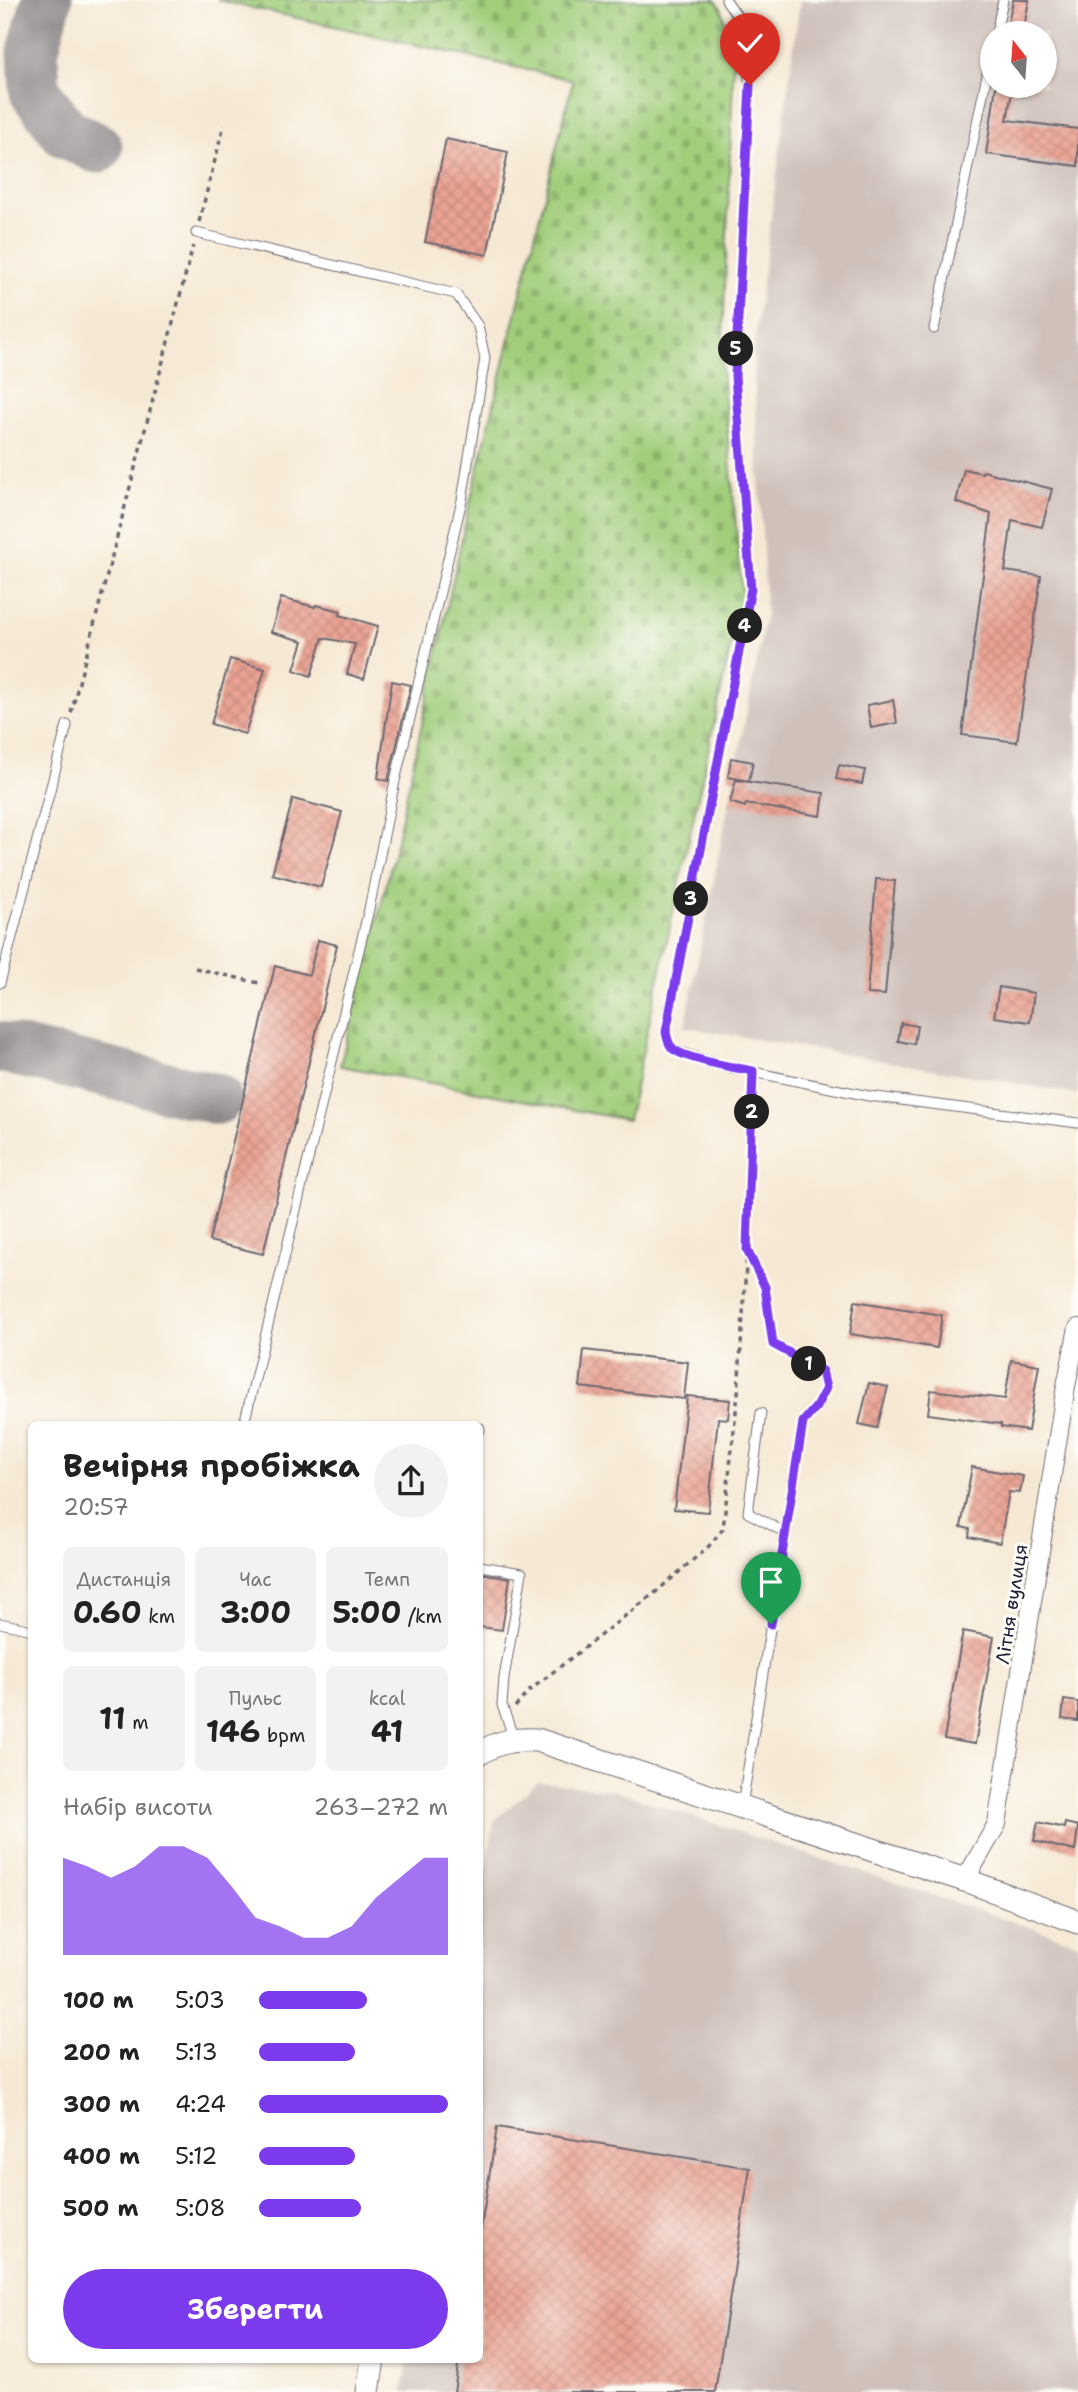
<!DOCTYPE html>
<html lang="uk">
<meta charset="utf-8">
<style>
body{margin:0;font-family:"Shantell Sans",sans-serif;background:#f2f2f2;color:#222;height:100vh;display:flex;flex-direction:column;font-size:26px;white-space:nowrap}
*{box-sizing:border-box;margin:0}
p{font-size:23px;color:#767676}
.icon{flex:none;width:38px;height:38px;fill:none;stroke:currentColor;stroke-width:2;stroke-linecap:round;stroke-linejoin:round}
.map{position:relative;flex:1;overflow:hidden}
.drawer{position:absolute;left:28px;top:1421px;width:455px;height:942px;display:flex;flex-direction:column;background:#fff;border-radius:10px;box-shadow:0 2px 5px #0004}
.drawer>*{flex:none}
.needle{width:46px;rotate:343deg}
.fabs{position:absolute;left:980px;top:21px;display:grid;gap:14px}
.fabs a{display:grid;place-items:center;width:77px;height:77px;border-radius:50%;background:#fff;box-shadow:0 2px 5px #0004;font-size:35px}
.pin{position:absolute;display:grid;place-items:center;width:60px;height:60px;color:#fff;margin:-72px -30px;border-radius:50% 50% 50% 0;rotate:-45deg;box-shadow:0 0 7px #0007}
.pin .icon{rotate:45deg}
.km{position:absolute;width:35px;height:35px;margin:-18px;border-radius:50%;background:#222;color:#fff;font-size:19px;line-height:35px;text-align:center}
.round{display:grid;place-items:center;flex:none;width:74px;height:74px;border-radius:37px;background:#f2f2f2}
.summary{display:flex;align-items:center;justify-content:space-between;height:119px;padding:0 35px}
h1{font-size:32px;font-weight:700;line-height:52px}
.stats{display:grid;grid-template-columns:repeat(3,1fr);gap:10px;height:119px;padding:7px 35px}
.stats div{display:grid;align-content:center;border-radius:10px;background:#f2f2f2;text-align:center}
.stats b{font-size:30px;font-weight:700}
.stats small{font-size:19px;font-weight:400}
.stats p{font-size:19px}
.chart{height:196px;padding:14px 35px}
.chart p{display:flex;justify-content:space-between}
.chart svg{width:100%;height:126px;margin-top:7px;fill:#7c3aed;opacity:.7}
.button{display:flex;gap:14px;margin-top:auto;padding:14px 35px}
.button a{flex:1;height:80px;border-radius:42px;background:#7c3aed;color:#fff;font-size:28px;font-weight:700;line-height:80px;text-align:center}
ul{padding:0 35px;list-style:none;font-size:23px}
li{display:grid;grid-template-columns:112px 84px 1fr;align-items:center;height:52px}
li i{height:18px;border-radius:9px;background:#7c3aed}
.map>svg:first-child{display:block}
.industrial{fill:#cfc0ba;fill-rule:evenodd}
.cemetery{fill:url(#cemetery-stones);stroke:#62785b;stroke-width:2}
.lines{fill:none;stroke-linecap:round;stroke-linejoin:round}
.taxiway{stroke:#8c8688;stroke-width:51}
.building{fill:url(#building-cross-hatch)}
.service-casing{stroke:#6c6871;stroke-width:11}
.minor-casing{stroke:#6c6871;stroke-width:20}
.tertiary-casing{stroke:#6c6871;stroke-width:25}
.path{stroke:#6c6871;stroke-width:3.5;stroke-dasharray:5 5;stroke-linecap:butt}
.service{stroke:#fff;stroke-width:9}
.minor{stroke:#fff;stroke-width:18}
.tertiary{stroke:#fff;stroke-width:23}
.route-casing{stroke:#fff;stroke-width:14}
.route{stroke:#7c3aed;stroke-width:9}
.labels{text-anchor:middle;stroke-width:6;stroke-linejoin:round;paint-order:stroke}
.street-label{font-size:19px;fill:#22223b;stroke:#fdfcf7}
</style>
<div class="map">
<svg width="1078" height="2392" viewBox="0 0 1078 2392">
<defs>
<pattern id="cemetery-stones" width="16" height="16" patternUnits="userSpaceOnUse" patternTransform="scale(1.75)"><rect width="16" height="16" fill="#a2ce7b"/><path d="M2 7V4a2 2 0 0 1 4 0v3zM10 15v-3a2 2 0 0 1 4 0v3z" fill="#8bb16b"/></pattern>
<pattern id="building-cross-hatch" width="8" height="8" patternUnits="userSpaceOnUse" patternTransform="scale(1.75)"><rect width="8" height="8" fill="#eaa393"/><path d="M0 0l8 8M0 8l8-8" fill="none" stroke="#c88c80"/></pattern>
</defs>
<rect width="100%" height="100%" fill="#fdfcf7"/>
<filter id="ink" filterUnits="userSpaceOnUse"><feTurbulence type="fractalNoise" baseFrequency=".0143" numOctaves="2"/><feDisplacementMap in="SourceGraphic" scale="14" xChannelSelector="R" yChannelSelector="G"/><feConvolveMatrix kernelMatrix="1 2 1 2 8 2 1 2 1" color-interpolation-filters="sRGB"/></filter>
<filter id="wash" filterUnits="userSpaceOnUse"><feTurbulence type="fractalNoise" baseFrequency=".00686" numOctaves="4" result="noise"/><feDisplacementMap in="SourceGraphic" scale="28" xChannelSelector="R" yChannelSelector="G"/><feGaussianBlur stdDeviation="1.57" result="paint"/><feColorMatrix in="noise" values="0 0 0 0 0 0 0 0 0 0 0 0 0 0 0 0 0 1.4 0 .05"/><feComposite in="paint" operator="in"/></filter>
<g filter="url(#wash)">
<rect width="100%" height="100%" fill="#f6e9d4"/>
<g class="industrial">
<path d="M800,0H1078V1094L685,1027L766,614L753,352ZM992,33H1045V86H992Z"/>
<polygon points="538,1782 611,1790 1078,1943 1078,2392 403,2392 408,2359 480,2359 480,1911 494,1821"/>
</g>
<polygon class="cemetery" points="217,0 715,0 721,8 734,50 722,370 742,594 628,1120 340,1066 393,858 467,515 573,80"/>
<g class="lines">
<g class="taxiway">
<polyline points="47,0 33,51 35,92 66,133 97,148"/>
<polyline points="0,1047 217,1099"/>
</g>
</g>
<g id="blocks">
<g class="building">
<polygon points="1013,0 1029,0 1023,33 1006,33"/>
<polygon points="996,86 1013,86 1007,120 1078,129 1078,166 986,154"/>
<polygon points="446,139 508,152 487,255 425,242"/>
<polygon points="964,469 982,473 983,471 1052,489 1042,527 1012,520 1005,571 1041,576 1017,742 962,735 991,514 956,502"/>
<polygon points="281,598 315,607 316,605 341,611 340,615 378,626 364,679 347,674 355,644 323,638 311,676 294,670 303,641 271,632"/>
<polygon points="230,659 265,669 245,734 211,724"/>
<polygon points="392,681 411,685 388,781 378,778"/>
<polygon points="893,700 897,723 871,728 867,705"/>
<polygon points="731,758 753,762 749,781 728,777"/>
<polygon points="839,765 865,770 862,784 836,779"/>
<polygon points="736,780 824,793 821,816 746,804 745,807 730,802"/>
<polygon points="293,799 342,812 321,887 272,874"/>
<polygon points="876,879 895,881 885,995 867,994"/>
<polygon points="318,940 337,945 263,1254 209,1241 275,966 309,975"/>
<polygon points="999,987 1034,993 1030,1022 994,1017"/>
<polygon points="901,1023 917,1026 914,1044 898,1041"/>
<polygon points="855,1301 942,1315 937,1348 850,1334"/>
<polygon points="584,1350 688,1362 684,1399 580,1387"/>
<polygon points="1011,1360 1039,1365 1028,1431 1001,1427 1001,1424 928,1414 931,1390 1005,1399"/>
<polygon points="869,1383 888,1387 877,1428 859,1424"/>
<polygon points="687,1396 730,1400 728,1419 718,1418 708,1512 674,1509"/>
<polygon points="972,1467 1023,1476 1020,1493 1009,1492 1000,1543 969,1537 970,1529 961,1527"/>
<polygon points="480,1573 510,1578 502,1630 480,1627"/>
<polygon points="963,1631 994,1637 975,1744 944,1739"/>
<polygon points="1064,1700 1078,1702 1078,1721 1062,1719"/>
<polygon points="1038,1822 1064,1828 1065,1823 1078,1826 1075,1851 1034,1841"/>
<polygon points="497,2127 750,2168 715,2392 454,2392 459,2359 480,2359 480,2234"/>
</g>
</g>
</g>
<g filter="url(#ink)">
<use href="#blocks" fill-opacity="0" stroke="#6c6871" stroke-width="2"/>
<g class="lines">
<defs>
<g id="service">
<polyline points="726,0 740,20 750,85 735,376 751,589 666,1032 668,1042 674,1050 719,1065 869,1096 1078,1123"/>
<polyline points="996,33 1003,0"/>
<polyline points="196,233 456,294 478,326 485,358 462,500 395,781 369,909 244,1424"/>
<polyline points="934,329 992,51"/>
<polyline points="0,983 67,725"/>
<polyline points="761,1413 748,1513 786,1533"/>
<polyline points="480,1430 480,1428"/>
<polyline points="480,1566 522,1573 504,1678 502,1705 514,1739"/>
<polyline points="0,1623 32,1630"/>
<polyline points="742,1806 803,1422 816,1407 826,1388 823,1371 773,1344"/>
</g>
<polyline id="minor" points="965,1880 997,1824 1066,1386 1078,1328"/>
<g id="tertiary">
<path d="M480,1753C499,1741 515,1739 537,1740L965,1880L1078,1922"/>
<polyline points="368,2392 373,2359"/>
</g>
</defs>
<use href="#service" class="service-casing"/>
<use href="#minor" class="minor-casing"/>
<use href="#tertiary" class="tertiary-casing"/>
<g class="path">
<polyline points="199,222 224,125"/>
<polyline points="71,713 193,246"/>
<polyline points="195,968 263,984"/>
<polyline points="753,1085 747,1250 765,1287 771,1332"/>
<polyline points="515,1707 530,1690 656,1592 709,1546 723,1529 738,1394 747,1250"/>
</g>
<use href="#service" class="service"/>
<use href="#minor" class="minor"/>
<use href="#tertiary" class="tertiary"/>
</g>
</g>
<g class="lines" filter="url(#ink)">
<defs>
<path id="route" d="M750,85L735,376L751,589L666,1032C667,1038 668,1043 672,1048C683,1059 736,1068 753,1071L747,1250L765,1287L773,1344L822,1371L826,1388L816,1407L803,1422L771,1624"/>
</defs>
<use href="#route" class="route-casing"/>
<use href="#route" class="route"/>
</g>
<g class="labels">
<g class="street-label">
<text transform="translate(1011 1604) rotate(-81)" y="7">Літня вулиця</text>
</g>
</g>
</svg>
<div class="fabs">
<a><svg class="needle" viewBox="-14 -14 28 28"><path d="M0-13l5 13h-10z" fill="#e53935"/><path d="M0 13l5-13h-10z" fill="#767676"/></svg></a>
</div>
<div class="pin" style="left:771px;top:1624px;background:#1e9e55"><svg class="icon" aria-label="arrive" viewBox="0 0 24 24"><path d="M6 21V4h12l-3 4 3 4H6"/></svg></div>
<div class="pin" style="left:750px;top:85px;background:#d93025"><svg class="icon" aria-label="check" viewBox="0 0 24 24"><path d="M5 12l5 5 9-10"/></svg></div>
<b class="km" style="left:809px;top:1364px">1</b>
<b class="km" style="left:752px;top:1112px">2</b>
<b class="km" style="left:691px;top:899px">3</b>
<b class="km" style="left:745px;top:626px">4</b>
<b class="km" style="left:736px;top:349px">5</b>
<section class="drawer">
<div class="summary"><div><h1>Вечірня пробіжка</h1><p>20:57</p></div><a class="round"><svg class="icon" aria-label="share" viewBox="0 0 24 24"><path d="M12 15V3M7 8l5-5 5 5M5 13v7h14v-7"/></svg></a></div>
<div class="stats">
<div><p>Дистанція</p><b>0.60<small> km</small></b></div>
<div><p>Час</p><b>3:00</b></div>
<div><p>Темп</p><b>5:00<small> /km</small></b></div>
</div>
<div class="stats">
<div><b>11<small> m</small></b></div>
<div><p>Пульс</p><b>146<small> bpm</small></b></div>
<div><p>kcal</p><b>41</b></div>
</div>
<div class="chart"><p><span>Набір висоти</span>263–272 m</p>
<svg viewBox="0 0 160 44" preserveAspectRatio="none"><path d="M0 44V10L10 13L20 17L30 13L40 6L50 6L60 10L70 20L80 31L90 34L100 38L110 38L120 34L130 24L140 17L150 10L160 10V44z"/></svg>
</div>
<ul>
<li><b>100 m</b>5:03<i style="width:57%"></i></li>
<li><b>200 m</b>5:13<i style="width:51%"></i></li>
<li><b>300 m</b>4:24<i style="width:100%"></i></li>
<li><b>400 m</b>5:12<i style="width:51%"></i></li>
<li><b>500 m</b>5:08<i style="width:54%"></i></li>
</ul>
<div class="button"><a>Зберегти</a></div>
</section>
</div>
